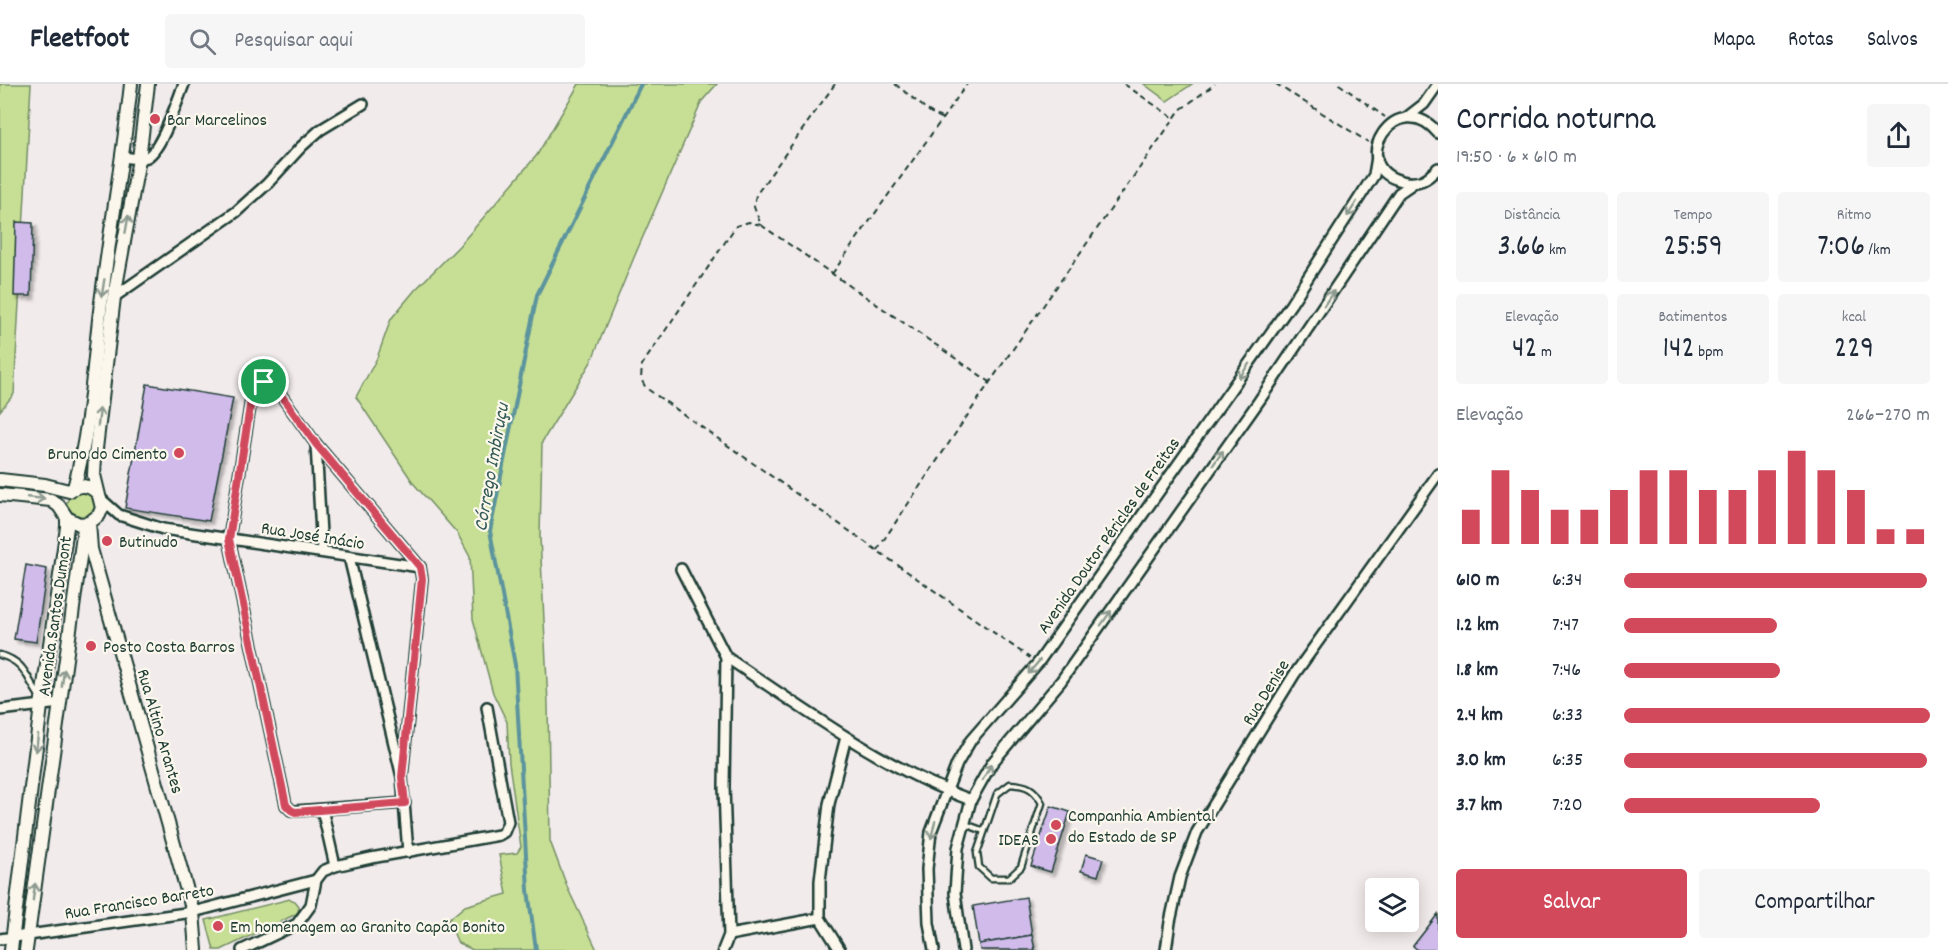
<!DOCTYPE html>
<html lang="pt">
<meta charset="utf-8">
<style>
body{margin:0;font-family:Dekko,sans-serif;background:#f6f6f7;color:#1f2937;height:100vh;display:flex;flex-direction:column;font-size:22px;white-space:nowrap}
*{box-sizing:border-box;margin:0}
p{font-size:20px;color:#747a83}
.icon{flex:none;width:33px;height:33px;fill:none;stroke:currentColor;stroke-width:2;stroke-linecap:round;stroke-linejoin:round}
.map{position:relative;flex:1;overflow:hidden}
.drawer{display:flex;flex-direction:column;background:#fff;width:510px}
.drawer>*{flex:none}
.buttons{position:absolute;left:1365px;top:794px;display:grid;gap:12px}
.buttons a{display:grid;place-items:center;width:54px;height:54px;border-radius:6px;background:#fff;box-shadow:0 3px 15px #0003;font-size:30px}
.pin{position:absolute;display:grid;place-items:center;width:51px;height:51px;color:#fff;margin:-26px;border:3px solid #fff;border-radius:50%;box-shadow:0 2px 6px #0007}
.round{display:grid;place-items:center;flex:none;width:63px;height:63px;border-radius:6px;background:#f6f6f7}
.summary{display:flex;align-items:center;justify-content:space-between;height:102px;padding:0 18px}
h1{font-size:33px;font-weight:600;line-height:45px}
.figures{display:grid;grid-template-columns:repeat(3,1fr);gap:9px;height:102px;padding:6px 18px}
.figures div{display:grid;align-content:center;border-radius:6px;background:#f6f6f7;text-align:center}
.figures b{font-size:30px;font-weight:600}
.figures small{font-size:16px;font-weight:400}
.figures p{font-size:16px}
.chart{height:168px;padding:12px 18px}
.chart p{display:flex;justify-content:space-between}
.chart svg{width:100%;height:108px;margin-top:6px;stroke:#d1495b;stroke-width:6}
.primary-button{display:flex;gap:12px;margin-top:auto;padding:12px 18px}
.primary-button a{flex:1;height:69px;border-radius:6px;background:#d1495b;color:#fff;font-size:24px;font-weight:600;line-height:69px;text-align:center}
.primary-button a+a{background:#f6f6f7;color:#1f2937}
ul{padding:0 18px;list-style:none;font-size:20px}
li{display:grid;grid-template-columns:96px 72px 1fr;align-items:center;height:45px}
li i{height:15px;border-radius:8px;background:#d1495b}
header{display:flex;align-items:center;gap:36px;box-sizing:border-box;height:84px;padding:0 30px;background:#fff;border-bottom:2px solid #e0e1e3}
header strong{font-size:28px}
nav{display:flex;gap:33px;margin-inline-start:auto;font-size:21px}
.search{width:420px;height:54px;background:#f6f6f7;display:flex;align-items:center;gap:15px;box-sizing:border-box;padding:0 21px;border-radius:6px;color:#747a83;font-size:22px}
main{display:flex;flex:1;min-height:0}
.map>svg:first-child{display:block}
.green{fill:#c7df95;stroke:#738e64;stroke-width:1.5}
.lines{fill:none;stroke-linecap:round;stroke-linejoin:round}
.stream{stroke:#5c949e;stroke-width:4}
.building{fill:#d0bbeb;stroke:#1f3d34;stroke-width:1.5;filter:url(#shadow)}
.service-casing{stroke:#1f3d34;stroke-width:9}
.minor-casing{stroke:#1f3d34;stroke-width:14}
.tertiary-casing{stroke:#1f3d34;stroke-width:16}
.path{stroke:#1f3d34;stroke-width:2;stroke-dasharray:6 4.5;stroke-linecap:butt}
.service{stroke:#fbf7ec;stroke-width:4.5}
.minor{stroke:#fbf7ec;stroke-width:9}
.tertiary{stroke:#fbf7ec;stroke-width:12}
.oneway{stroke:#8d9a90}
.route-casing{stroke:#fff;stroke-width:12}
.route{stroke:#d1495b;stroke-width:8}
.poi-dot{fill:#d1495b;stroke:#fbf7ec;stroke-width:2}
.labels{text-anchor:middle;stroke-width:4.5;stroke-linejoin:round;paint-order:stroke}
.poi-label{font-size:18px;fill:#1f3d34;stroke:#fbf7ec;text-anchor:start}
.street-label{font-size:18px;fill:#1f3d34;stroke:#fbf7ec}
.water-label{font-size:20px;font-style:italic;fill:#335a57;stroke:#fbf7ec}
</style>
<header>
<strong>Fleetfoot</strong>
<div class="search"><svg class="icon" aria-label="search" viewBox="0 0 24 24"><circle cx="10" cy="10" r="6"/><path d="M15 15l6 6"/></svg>Pesquisar aqui</div>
<nav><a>Mapa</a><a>Rotas</a><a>Salvos</a></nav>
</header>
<main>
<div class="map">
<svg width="1438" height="866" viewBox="0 0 1438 866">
<defs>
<filter id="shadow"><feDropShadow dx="3.5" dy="3.5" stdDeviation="1.5" flood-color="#0004"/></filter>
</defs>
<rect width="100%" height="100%" fill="#f2ebec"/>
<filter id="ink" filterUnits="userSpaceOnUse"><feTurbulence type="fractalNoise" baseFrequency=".0167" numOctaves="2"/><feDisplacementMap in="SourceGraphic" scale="12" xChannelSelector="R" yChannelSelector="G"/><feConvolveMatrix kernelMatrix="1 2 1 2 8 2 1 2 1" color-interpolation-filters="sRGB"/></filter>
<g filter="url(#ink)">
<g class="green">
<polygon points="0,0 31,0 14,310 0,327"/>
<polygon points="579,0 717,0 702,17 635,171 591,278 542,358 540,453 548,620 550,757 568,805 597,866 473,866 458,859 448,836 465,822 507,810 499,771 517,769 521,763 509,679 507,638 493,609 473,535 470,473 457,449 414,400 356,313 377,274 391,235 415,206 459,162 537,71"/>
<polygon points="1144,0 1192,0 1167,17"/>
<path d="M85,404L99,416L94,433L75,436L66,422C68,410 75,409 85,404Z"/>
<polygon points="290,815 295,817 299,822 298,828 294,831 221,866 214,866 206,836"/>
</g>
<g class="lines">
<polyline class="stream" points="536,866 528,806 515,581 490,447 537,211 641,0"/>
</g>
<g class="building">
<polygon points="16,138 33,139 31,212 14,212"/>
<polygon points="147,300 233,314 209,437 125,424"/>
<polygon points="26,481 47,485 36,558 14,555"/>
<polygon points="1051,722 1070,728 1051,788 1031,782"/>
<polygon points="1086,770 1103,775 1098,792 1081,787"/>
<polygon points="1026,813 1032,851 979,860 973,822"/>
<polygon points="1438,830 1438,866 1418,866 1413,862"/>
<polygon points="1032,851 1035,866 980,866 979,860"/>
</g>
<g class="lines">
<defs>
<g id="service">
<path d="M0,571C26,578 26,594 40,613"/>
<path d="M1010,700C1027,701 1034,704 1042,719L1021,783L1009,794H991L979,783L977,769L997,710Z"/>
<polyline points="965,740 984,747"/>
</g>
<g id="minor">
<polyline points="1406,34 1424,20 1438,0"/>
<path d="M1438,49C1397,0 1344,83 1402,97C1418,101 1427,96 1438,84"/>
<path d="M123,73C131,74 140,76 147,73C162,65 177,17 184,0"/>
<polyline points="114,213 236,128 267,100 301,63 320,46 363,20"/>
<polyline points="316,360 322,468"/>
<polyline points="101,415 119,431 163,445 420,483"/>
<polyline points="349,473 402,693 408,768"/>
<polyline points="681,485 726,573 724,703 729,851 723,866"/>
<path d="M726,573C802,624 885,685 971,716"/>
<polyline points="0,626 60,619"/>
<polyline points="402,693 422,495 420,483 316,360 278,307 271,300 264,298 252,310 229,455 286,721 291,726 295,727 405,719"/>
<polyline points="322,725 335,782"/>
<polyline points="729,851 820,834"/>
<polyline points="0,855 193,828 316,796"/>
<polyline points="242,866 297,840 311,821 316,796 323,787 335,782 371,774 499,751 504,748 508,738 487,623"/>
<polyline points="840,866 820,834 820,797 829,720 846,653"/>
<polyline points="934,866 929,839 927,785 931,748 957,680 971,656 1038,579 1291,220 1374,91 1377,73"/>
<polyline points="963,866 955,809 958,764 971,716 992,679 1061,597 1259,317 1399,109 1412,100"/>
<polyline points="1166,866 1170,838 1180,793 1197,748 1294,591 1438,390"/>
</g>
<g id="tertiary">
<path d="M0,396L45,401L69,407C79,400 90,400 98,410"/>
<path d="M74,404C90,346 93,286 100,227C109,151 123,76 131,0"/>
<polyline points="0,411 51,416 59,422 67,434 79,440 89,439 99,431 102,424 94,391 95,373 114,213 139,75 148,0"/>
<polyline points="89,439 91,465 193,828 196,866"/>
<polyline points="11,866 41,622 67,443 67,434"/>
<polyline points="26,866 84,444"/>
</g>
</defs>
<use href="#service" class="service-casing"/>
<use href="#minor" class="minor-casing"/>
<use href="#tertiary" class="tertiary-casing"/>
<g class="path">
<polyline points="835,0 756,111 754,123 761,141 749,138 736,142 642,281 641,295 646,304 1030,574"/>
<polyline points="895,0 930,28 943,35"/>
<polyline points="1124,0 1175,35"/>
<polyline points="1276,0 1368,58"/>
<polyline points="1339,0 1385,33"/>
<polyline points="761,141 990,298"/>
<polyline points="832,190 967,0"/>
<polyline points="877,466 990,298 1180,26 1215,0"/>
</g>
<use href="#service" class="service"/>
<use href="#minor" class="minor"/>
<use href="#tertiary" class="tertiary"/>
</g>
<defs><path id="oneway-shaft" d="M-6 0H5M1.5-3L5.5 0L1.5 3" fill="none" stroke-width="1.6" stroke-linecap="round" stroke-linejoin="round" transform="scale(1.5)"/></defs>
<g class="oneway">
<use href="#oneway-shaft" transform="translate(1352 125) rotate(123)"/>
<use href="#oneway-shaft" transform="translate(127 140) rotate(-80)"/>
<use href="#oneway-shaft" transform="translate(103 204) rotate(99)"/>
<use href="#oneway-shaft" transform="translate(1329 214) rotate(-56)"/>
<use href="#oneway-shaft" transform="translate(1244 287) rotate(125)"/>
<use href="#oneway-shaft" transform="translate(99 333) rotate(-83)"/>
<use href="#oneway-shaft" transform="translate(1218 374) rotate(-55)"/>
<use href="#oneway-shaft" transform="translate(36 414) rotate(5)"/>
<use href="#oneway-shaft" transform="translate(1106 534) rotate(-55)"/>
<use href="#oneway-shaft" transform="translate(1034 583) rotate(130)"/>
<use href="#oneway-shaft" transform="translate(63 594) rotate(-82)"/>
<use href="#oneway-shaft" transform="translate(37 659) rotate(97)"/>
<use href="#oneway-shaft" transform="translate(987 688) rotate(-61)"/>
<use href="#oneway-shaft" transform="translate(933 746) rotate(104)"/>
<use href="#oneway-shaft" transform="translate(34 808) rotate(-82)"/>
</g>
</g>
<g class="lines" filter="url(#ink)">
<defs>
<polygon id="route" points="264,298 271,300 278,307 316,360 420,483 422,495 402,693 405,719 295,728 291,726 286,721 229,455 252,310"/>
</defs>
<use href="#route" class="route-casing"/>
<use href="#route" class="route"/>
</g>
<g class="poi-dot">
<circle cx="155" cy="35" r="6"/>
<circle cx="179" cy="369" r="6"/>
<circle cx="107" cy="457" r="6"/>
<circle cx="91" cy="562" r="6"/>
<circle cx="1056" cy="741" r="6"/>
<circle cx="1051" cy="755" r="6"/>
<circle cx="218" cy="842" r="6"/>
</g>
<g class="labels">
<g class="poi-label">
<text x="167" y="41">Bar Marcelinos</text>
<text x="167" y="375" text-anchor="end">Bruno do Cimento</text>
<text x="119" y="463">Butinudo</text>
<text x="103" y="568">Posto Costa Barros</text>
<text x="1068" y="737">Companhia Ambiental<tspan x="1068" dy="21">do Estado de SP</tspan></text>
<text x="1039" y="761" text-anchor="end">IDEAS</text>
<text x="230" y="848">Em homenagem ao Granito Capão Bonito</text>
</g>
<g class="street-label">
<text transform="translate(313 451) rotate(9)" y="6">Rua José Inácio</text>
<text transform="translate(1108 451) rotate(-55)" y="6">Avenida Doutor Péricles de Freitas</text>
<text transform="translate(54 532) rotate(-82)" y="6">Avenida Santos Dumont</text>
<text transform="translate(1265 608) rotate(-58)" y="6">Rua Denise</text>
<text transform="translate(161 647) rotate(74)" y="6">Rua Altino Arantes</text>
<text transform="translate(139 817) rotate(-9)" y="6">Rua Francisco Barreto</text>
</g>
<g class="water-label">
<text transform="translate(490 383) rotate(-80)" y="7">Córrego Imbiruçu</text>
</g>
</g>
</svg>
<div class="buttons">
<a><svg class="icon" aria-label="layers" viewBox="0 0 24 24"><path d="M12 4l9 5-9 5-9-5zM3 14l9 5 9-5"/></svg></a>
</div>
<div class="pin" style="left:264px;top:298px;background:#1e9e55"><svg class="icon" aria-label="arrive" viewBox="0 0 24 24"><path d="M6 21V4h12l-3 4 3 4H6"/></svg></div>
</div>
<section class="drawer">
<div class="summary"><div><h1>Corrida noturna</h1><p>19:50 · 6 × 610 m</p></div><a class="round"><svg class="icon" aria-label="share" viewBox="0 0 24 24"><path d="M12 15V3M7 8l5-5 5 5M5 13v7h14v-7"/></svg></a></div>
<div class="figures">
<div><p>Distância</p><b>3.66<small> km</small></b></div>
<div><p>Tempo</p><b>25:59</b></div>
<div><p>Ritmo</p><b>7:06<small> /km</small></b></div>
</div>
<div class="figures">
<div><p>Elevação</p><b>42<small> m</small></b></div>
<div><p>Batimentos</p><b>142<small> bpm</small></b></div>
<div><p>kcal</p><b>229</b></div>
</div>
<div class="chart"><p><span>Elevação</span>266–270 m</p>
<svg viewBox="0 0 160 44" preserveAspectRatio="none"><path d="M5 44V30M15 44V14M25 44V22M35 44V30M45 44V30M55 44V22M65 44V14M75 44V14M85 44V22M95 44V22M105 44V14M115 44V6M125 44V14M135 44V22M145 44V38M155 44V38"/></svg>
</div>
<ul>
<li><b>610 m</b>6:34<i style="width:99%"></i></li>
<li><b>1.2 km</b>7:47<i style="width:50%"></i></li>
<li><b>1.8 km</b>7:46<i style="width:51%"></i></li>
<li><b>2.4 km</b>6:33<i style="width:100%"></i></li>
<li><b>3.0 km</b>6:35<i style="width:99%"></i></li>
<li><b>3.7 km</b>7:20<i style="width:64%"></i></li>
</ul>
<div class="primary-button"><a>Salvar</a><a>Compartilhar</a></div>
</section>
</main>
